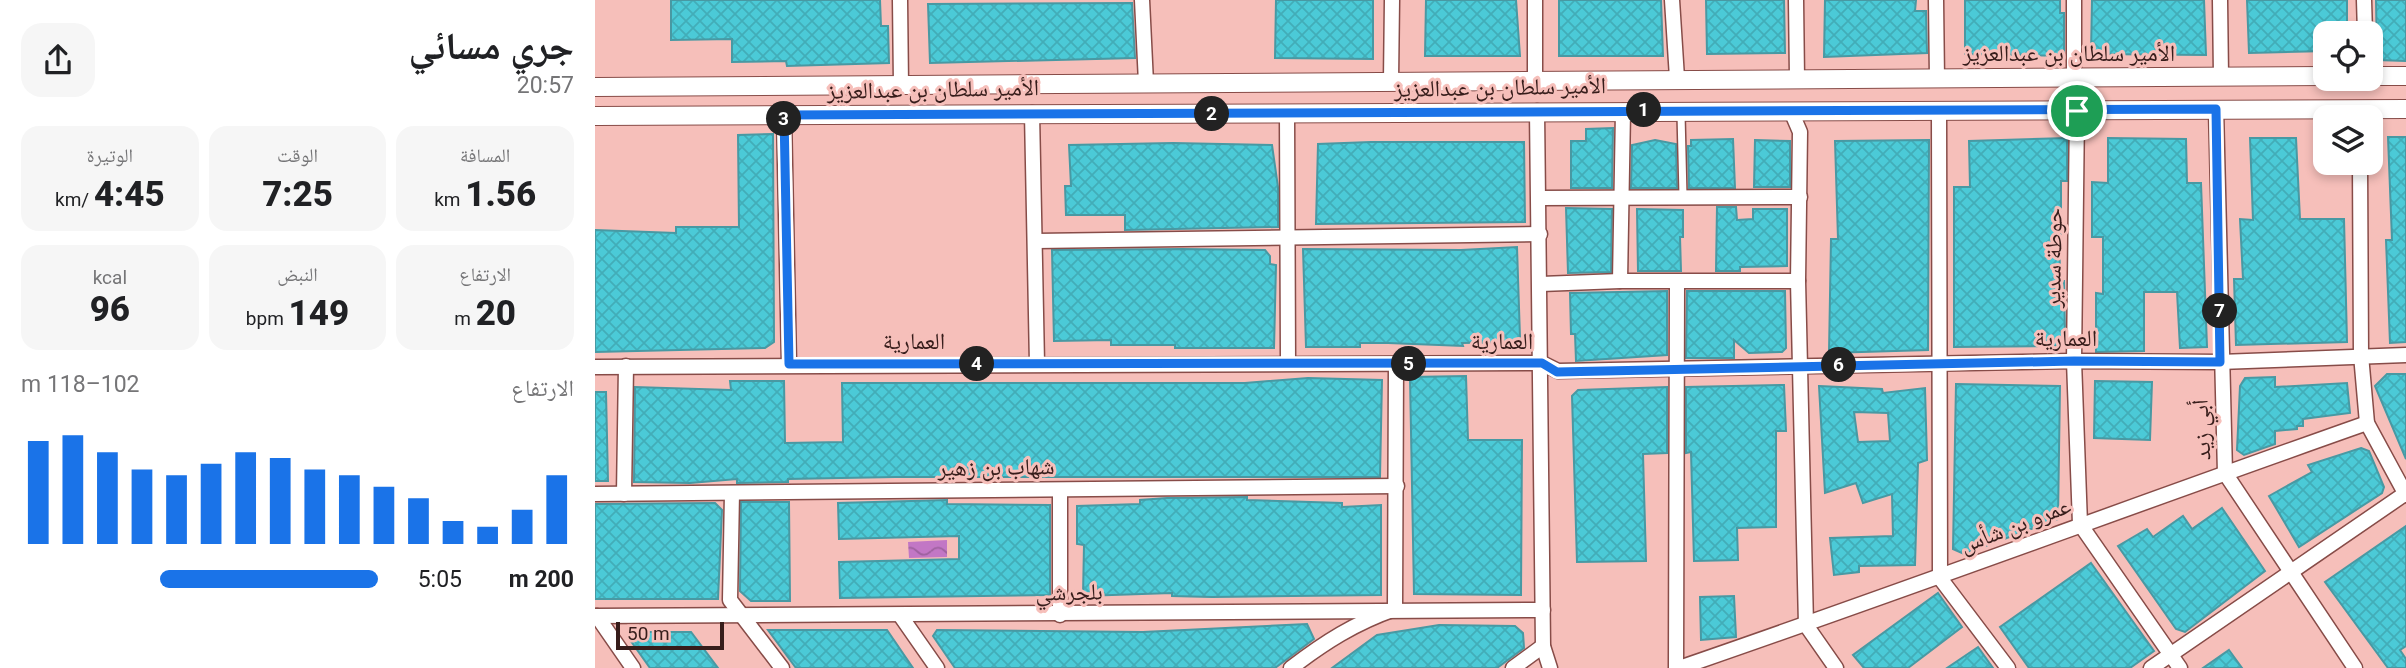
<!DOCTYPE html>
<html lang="ar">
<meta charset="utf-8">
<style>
body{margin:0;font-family:Roboto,"Noto Naskh Arabic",sans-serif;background:#f6f6f6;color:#202124;direction:rtl;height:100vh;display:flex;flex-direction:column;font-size:26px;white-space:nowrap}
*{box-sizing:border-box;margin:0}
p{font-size:23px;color:#757577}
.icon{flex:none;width:38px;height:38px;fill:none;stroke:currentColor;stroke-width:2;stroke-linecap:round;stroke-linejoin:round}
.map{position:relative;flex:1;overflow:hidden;direction:ltr}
.side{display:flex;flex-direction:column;background:#fff;width:595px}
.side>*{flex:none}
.tools{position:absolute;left:1718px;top:21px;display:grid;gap:14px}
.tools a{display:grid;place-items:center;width:70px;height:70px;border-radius:14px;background:#fff;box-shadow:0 4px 10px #0003;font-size:35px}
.scale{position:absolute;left:21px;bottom:18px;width:108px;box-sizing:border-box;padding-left:7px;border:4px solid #371d1b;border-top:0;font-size:19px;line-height:24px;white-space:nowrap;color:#371d1b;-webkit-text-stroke:5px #f6bfba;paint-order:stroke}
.pin{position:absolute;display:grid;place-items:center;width:60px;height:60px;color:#fff;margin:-30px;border:4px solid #fff;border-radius:50%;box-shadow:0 2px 7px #0007}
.km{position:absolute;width:35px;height:35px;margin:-18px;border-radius:50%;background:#222;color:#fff;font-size:19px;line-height:35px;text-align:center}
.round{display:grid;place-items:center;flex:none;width:74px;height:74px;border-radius:21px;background:#f6f6f6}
.summary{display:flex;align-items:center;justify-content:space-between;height:119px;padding:0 21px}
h1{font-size:38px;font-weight:800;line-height:52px}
.metrics{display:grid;grid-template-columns:repeat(3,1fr);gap:10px;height:119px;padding:7px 21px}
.metrics div{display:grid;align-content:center;border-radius:18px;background:#f6f6f6;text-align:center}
.metrics b{font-size:35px;font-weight:800}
.metrics small{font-size:19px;font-weight:400}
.metrics p{font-size:19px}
.chart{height:196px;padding:14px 21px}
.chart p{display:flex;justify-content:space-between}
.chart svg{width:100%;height:126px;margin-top:7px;stroke:#1a73e8;stroke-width:6}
ul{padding:0 21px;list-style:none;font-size:23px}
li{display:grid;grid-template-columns:112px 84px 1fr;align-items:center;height:52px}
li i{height:18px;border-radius:9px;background:#1a73e8}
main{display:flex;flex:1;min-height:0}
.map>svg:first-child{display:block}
.water{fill:url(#water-waves)}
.building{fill:url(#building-cross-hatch);stroke:#4899a3;stroke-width:2;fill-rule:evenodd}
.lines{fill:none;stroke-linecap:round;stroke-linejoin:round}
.service-casing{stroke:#874c48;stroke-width:10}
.minor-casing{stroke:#874c48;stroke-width:17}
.tertiary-casing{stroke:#874c48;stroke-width:20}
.service{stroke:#fff;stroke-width:7}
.minor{stroke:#fff;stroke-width:14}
.tertiary{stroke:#fff;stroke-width:18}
.route-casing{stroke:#fff;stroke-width:14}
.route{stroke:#1a73e8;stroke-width:9}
.labels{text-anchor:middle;stroke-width:6;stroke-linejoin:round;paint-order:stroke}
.street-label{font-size:23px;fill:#371d1b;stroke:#f6bfba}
</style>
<main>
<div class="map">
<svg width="1811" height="668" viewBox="0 0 1811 668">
<defs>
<pattern id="water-waves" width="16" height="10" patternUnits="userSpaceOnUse" patternTransform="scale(1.75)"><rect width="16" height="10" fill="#c277c5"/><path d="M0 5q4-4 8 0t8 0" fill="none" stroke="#9e619f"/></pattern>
<pattern id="building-cross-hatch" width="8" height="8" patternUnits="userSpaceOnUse" patternTransform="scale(1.75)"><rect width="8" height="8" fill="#4bcad7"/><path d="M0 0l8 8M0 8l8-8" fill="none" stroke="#42adb8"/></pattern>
</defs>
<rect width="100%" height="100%" fill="#f6bfba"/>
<polygon class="water" points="352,540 352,557 314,558 313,542"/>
<g class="building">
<polygon points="76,0 285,0 286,26 293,26 294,63 192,66 191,61 137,62 137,39 76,40"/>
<polygon points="681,0 778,0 778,59 680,58"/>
<polygon points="831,0 921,0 925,56 830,56"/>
<polygon points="964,0 1066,0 1068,56 964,56"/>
<polygon points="1111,0 1189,0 1190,53 1112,54"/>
<polygon points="1230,0 1321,0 1320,11 1331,11 1332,53 1229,57"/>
<polygon points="1370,0 1465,0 1465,13 1469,13 1469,56 1370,54"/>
<polygon points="1497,0 1609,0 1611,55 1496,54"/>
<polygon points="1652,0 1752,0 1752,33 1731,33 1731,51 1654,53"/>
<polygon points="1781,0 1811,0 1811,61 1782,60"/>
<polygon points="537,3 540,58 335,63 333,4"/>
<polygon points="1018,128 1017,188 976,188 976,141 991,141 991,129"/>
<polygon points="178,134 179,342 170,348 0,352 0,230 81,233 81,227 144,227 143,135"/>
<polygon points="1793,137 1811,137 1811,342 1795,343 1791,240 1797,240"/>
<polygon points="1472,138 1472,181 1466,181 1466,236 1463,236 1466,281 1469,281 1470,334 1465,346 1359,347 1359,187 1375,187 1374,141"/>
<polygon points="1513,138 1591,139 1592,183 1606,183 1612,347 1585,348 1582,292 1549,292 1549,351 1501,352 1501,293 1508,294 1508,237 1497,237 1497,182 1513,183"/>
<polygon points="1655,138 1701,138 1705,219 1749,219 1752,342 1641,345 1639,279 1648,279 1645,219 1658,220"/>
<polygon points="1138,139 1140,188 1094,188 1093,146 1096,146 1096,140"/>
<polygon points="1060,140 1081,144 1082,188 1036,188 1037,145"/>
<polygon points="1160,140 1195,141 1195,187 1159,187"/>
<polygon points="1334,140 1333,350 1234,353 1236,239 1243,239 1240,141"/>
<polygon points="776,142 929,142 930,222 721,224 723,144"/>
<polygon points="578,143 677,145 683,187 683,227 530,230 530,215 471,215 470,186 476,186 474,145"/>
<polygon points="1122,207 1141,207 1142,220 1158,219 1158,209 1192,209 1192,266 1145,267 1145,271 1121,271"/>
<polygon points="971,208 1017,209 1016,272 973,273"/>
<polygon points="1042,209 1088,210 1088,237 1085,237 1086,271 1043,271"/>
<polygon points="922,247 925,338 921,342 867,343 868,346 793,343 765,343 765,347 711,347 708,249 866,250"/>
<polygon points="587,249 670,250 675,256 675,264 681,265 679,348 580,348 580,345 516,345 516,340 459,341 457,250"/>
<polygon points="1072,291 1072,355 981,361 980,334 976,334 975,293"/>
<polygon points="1092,291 1190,291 1191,348 1187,352 1154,353 1139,340 1139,358 1091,358"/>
<polygon points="1792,374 1811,374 1811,459 1780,386"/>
<polygon points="871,376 873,440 927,440 926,595 819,594 815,377"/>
<polygon points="1680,377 1680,387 1752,383 1755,413 1708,419 1708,426 1702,426 1702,429 1680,431 1680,444 1649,455 1642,450 1645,386 1650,378"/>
<polygon points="713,378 787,380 785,477 300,477 193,479 193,482 142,483 142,479 95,483 39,482 40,387 136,390 135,381 189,381 190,443 248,442 247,383 650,383"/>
<polygon points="1500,381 1557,382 1555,440 1499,438"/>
<polygon points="1361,384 1465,386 1463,519 1369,554 1358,549"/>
<polygon points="1189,385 1191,431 1181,431 1181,527 1142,528 1143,560 1099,561 1096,452 1091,453 1091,387"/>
<path d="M1224,386L1287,389L1288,393L1330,388L1332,460L1323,463L1320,565L1264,566V572L1239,575L1235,538L1298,536L1297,494L1268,503L1261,483L1230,493ZM1259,412L1293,413L1295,441L1263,442Z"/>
<polygon points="1072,387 1072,453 1048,454 1051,561 982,562 977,396 983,390"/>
<polygon points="0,392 11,392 13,481 0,481"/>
<polygon points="1766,448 1774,451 1789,487 1787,493 1704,547 1674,496 1717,472 1713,465"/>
<polygon points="652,497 652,500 747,503 747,507 786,505 786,595 617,597 577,596 577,593 488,596 489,545 482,544 482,506 545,504 545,500 572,498"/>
<polygon points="352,500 352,504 455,505 455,595 245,598 244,562 364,559 364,536 244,539 243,503"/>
<polygon points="146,502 194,502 195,601 156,601 145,591"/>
<polygon points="120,503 127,510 123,599 0,599 0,504"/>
<polygon points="1627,508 1670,571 1590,632 1581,629 1523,546 1552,529 1558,537 1588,516 1597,529"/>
<polygon points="1811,526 1811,646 1805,650 1811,659 1811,668 1793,668 1730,582"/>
<polygon points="1496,563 1559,651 1535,668 1434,668 1405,627"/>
<polygon points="1343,593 1367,627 1313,668 1269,668 1258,655"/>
<polygon points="1139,596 1141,637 1106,640 1105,597"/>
<polygon points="712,624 719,639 680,668 360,668 338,636 342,630 548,632"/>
<polygon points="844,625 920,626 928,633 929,648 902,668 737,668 782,635"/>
<polygon points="173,630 292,630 318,668 201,668"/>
<polygon points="37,632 96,632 123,668 55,668 33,637"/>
<polygon points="1383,647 1398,668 1352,668"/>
<polygon points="1634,650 1647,668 1608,668"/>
</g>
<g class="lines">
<defs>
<polyline id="service" points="1086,114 1088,196"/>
<g id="minor">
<polyline points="305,0 306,85"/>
<polyline points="547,0 551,83"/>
<polyline points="940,0 940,80"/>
<polyline points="1077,0 1082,78"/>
<polyline points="1201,0 1202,78"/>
<polyline points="1341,0 1342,79"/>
<polyline points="1625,0 1626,76"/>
<polyline points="1769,0 1770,33"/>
<polyline points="1479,77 1479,0"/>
<polyline points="796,80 797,0"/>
<polyline points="1621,109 1630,473 1760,668"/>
<polyline points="942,111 948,646 955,668"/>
<polyline points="1196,111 1205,132 1203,281 1211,625 1241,668"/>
<polyline points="1344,111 1345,578 1413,668"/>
<polyline points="1482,111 1479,361 1485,524 1585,668"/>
<polyline points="437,113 442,364"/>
<polyline points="692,114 693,362"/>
<polyline points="189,115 194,364"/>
<polyline points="1765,163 1766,355 1772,423 1811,495"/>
<polyline points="944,198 1205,197"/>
<polyline points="441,241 945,234"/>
<polyline points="1025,281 1028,111"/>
<polyline points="946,284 1025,281 1203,281"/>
<polyline points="0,367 947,363 963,371 1479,361 1625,362 1811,355"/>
<polyline points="465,490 465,615"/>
<polyline points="137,493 135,600 187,668"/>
<polyline points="0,494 802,486"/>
<polyline points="29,494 31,366"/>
<polyline points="305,615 342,668"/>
<polyline points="0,616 948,610"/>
<polyline points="2,616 38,668"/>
<path d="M696,668C730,642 760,623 800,609L801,364"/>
<polyline points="918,668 948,646"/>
<polyline points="1081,668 1082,282"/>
<path d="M1084,668C1314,589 1542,504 1772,423"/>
<polyline points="1556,668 1811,493"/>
</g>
<g id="tertiary">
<polyline points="1776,76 1811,76"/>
<polyline points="0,87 1731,76"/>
<polyline points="0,116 1811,109"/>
</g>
</defs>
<use href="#service" class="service-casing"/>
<use href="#minor" class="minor-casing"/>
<use href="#tertiary" class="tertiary-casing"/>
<use href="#service" class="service"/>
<use href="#minor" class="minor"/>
<use href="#tertiary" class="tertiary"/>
</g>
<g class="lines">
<defs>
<polygon id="route" points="1621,109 1625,362 1479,361 962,372 947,363 194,364 189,115"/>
</defs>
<use href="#route" class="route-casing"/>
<use href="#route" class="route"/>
</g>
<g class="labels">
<g class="street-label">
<text x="1474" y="61">الأمير سلطان بن عبدالعزيز</text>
<text transform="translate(905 87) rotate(-1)" y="8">الأمير سلطان بن عبدالعزيز</text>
<text transform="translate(338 89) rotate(-1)" y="8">الأمير سلطان بن عبدالعزيز</text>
<text transform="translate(1458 258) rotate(-89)" y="8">حوطة سدير</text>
<text x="1471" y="346">العمارية</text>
<text x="319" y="349">العمارية</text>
<text x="907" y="349">العمارية</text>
<text transform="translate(1606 430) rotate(-93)" y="8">أبي زيد</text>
<text transform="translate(401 467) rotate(-1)" y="8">شهاب بن زهير</text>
<text transform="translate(1420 525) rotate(-21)" y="8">عمرو بن شأس</text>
<text transform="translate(474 592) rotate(-1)" y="8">بلجرشي</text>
</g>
</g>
</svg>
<div class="tools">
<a><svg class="icon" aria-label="locate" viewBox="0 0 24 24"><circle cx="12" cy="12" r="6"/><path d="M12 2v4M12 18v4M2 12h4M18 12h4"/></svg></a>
<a><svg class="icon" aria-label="layers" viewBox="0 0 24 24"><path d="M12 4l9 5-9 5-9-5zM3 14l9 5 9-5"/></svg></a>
</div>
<div class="scale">50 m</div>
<div class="pin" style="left:1482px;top:111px;background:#1e9e55"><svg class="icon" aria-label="arrive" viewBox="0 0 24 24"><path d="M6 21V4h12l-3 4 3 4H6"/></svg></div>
<b class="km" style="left:1049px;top:110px">1</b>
<b class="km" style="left:617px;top:114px">2</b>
<b class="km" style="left:189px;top:119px">3</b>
<b class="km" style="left:382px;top:364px">4</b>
<b class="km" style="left:814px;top:364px">5</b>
<b class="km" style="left:1244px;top:365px">6</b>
<b class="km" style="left:1625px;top:311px">7</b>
</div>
<section class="side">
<div class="summary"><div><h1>جري مسائي</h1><p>20:57</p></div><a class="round"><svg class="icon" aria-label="share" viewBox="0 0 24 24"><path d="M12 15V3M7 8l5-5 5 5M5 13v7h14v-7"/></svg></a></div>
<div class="metrics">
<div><p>المسافة</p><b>1.56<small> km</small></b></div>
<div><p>الوقت</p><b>7:25</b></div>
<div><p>الوتيرة</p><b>4:45<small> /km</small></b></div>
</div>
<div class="metrics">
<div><p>الارتفاع</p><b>20<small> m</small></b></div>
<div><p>النبض</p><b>149<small> bpm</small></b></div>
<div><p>kcal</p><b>96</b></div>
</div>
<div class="chart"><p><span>الارتفاع</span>102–118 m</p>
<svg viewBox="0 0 160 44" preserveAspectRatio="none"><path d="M5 44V8M15 44V6M25 44V12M35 44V18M45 44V20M55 44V16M65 44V12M75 44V14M85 44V18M95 44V20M105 44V24M115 44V28M125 44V36M135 44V38M145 44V32M155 44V20"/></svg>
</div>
<ul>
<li><b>200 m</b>5:05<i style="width:61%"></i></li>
</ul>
</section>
</main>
